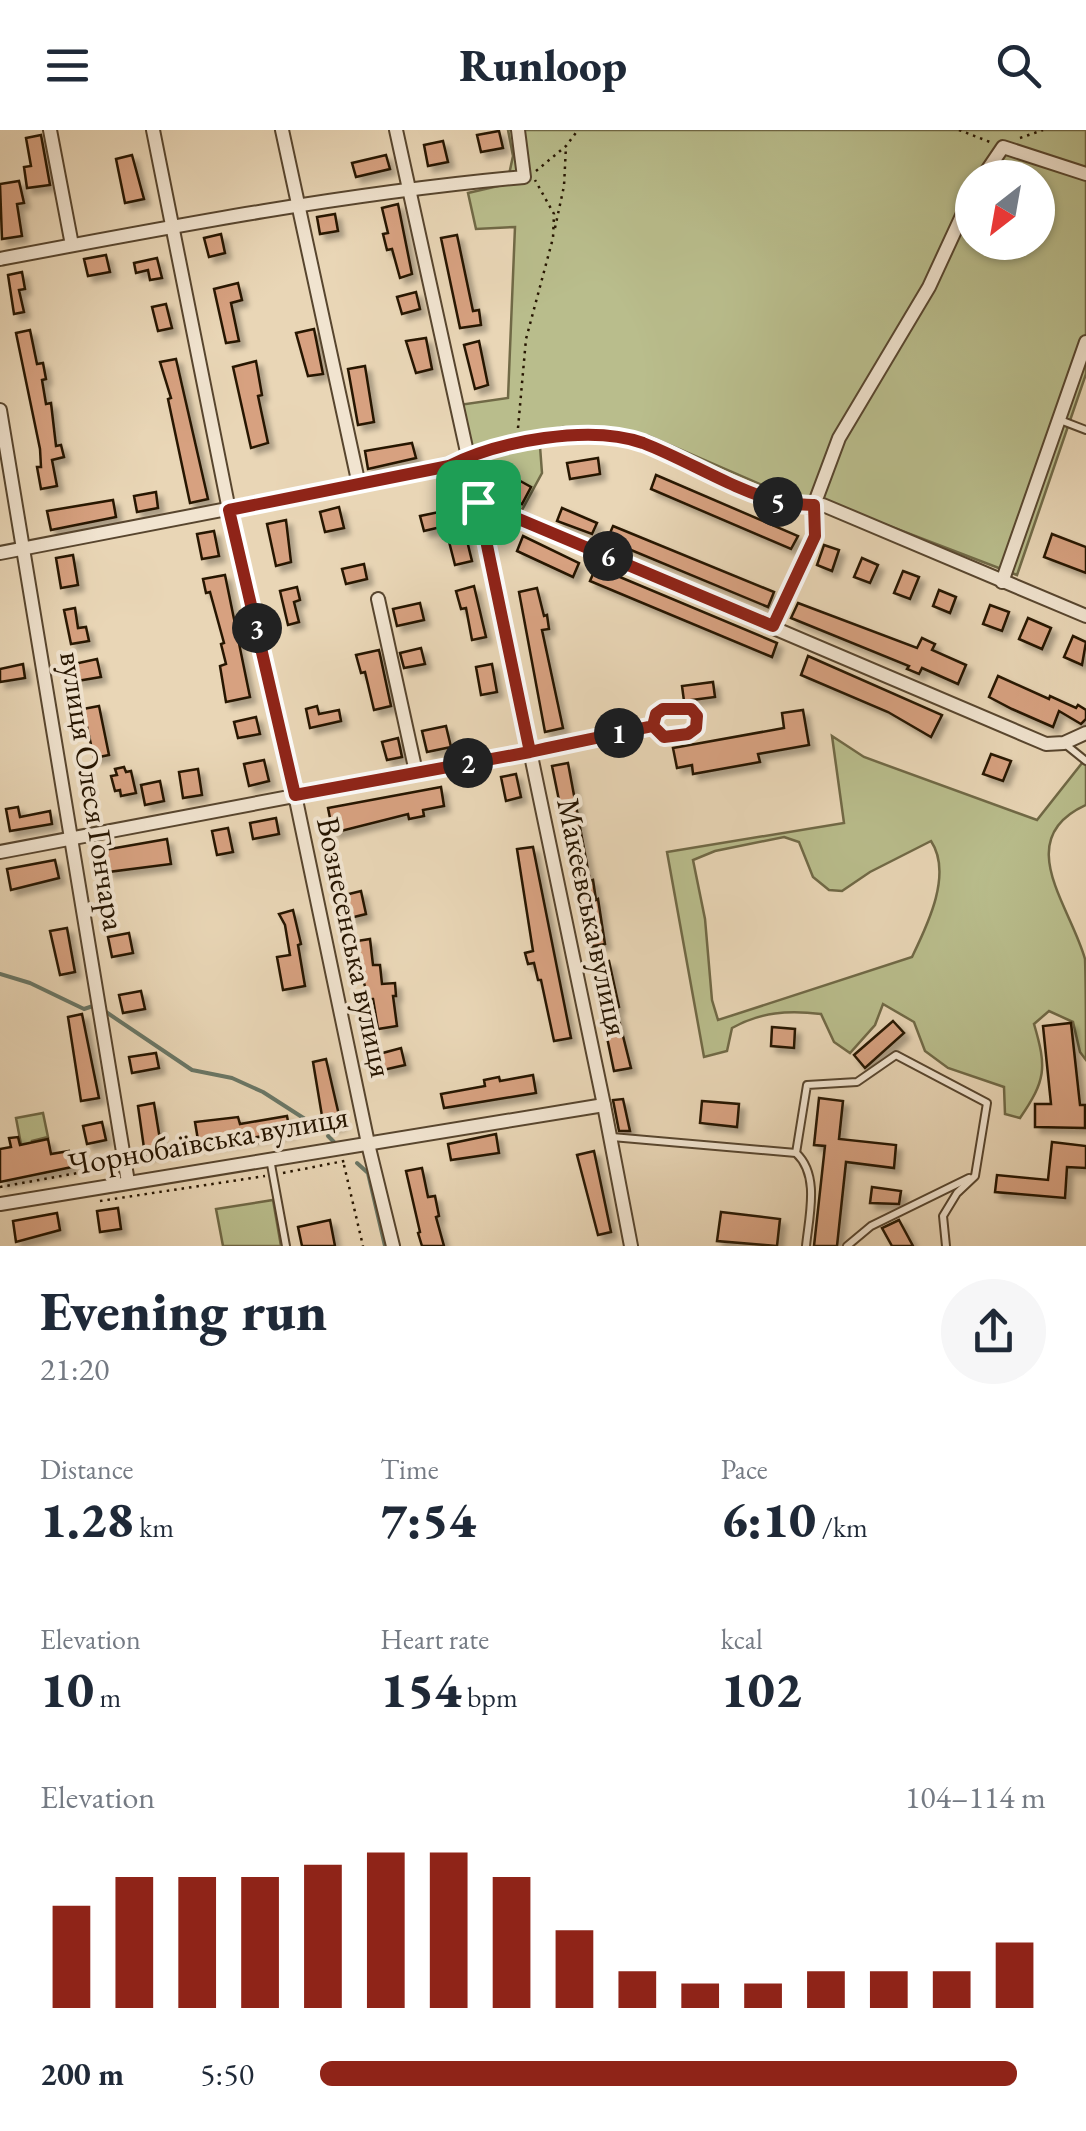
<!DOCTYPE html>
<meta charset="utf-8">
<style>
body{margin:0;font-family:"EB Garamond",serif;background:#f6f6f7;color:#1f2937;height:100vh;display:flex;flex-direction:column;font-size:38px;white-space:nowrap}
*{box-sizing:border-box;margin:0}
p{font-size:32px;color:#747a83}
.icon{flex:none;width:55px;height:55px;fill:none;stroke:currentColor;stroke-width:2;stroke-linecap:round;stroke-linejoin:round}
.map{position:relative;height:1116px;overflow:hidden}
.details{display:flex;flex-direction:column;background:#fff;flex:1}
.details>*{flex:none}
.needle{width:65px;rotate:211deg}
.tools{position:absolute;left:955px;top:30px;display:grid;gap:20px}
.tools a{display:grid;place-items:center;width:100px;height:100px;border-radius:50%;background:#fff;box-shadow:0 2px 8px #0004;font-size:50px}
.pin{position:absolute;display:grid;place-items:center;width:85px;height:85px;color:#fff;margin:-42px;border-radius:20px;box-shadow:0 5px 15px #0006}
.km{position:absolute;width:50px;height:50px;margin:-25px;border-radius:50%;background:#222;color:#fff;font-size:28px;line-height:50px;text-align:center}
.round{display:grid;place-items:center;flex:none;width:105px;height:105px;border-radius:52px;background:#f6f6f7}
.head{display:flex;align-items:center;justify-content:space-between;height:170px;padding:0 40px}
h1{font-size:55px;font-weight:800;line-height:75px}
.figures{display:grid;grid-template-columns:repeat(3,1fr);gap:15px;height:170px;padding:10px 40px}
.figures div{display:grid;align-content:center}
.figures b{font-size:50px;font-weight:800}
.figures small{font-size:28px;font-weight:400}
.figures p{font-size:28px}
.chart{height:280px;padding:20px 40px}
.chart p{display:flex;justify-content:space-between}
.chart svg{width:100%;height:180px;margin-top:10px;stroke:#8f2418;stroke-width:6}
ul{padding:0 40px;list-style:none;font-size:32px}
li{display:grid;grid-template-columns:160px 120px 1fr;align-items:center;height:75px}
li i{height:25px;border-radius:12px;background:#8f2418}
header{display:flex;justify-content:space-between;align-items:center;height:130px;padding:0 40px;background:#fff;font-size:45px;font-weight:800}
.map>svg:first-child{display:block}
.green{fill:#b9bd8c;stroke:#706946;stroke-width:2.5;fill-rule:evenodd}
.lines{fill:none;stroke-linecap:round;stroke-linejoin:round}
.stream{stroke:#6a7766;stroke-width:4}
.building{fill:#d7a180;stroke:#261501;stroke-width:2.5;filter:url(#shadow)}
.lane-casing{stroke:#57452e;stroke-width:10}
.street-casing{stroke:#57452e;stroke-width:16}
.path{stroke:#261501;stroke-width:2.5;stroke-dasharray:2.5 5;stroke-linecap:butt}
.lane{stroke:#f1e4d0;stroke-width:6}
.street{stroke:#f1e4d0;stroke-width:12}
.route-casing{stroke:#fff;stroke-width:20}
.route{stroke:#8f2418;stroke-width:12}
.labels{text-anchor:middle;stroke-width:8;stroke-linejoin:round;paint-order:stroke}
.street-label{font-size:32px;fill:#261501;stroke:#f1e4d0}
</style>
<header><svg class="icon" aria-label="menu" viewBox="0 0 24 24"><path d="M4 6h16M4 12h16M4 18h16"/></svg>Runloop<svg class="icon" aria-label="search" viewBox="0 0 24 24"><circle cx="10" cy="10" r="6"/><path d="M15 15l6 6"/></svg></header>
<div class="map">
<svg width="1086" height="1116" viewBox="0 0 1086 1116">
<defs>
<filter id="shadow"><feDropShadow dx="5.5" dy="5.5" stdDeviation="2.5" flood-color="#0004"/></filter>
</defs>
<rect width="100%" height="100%" fill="#e9d6b6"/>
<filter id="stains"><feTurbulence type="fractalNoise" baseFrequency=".002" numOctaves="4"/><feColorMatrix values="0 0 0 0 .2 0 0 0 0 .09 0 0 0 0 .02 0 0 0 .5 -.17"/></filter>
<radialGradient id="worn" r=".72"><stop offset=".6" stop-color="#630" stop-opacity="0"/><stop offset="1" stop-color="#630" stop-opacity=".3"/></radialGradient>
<g class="green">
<path d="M508,0H1086V244L1017,445L824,371L790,367L649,306L563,297L539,303L542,343L522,380L478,364L459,275L508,268L515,97L476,99L468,63L507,54L513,26ZM972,48H1038V112H972Z"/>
<path d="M832,606L864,627L1037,690L1086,628V675C1011,709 1070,775 1085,829C1086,853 1086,904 1086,930L1080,922L1073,892L1049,881L1034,894C1047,938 1046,950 1020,988L1005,984L1004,957L948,938L925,921L914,892L883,874L875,895L850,923L834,912L821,884C788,880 761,882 732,898L727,921L704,927L667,722L844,693ZM784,707L799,712L813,747L829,760L842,761L870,742L931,711C953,744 927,796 912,827L718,890L712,870L705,789L693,730L715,721Z"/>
<polygon points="43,983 48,1007 32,1011 34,1023 23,1025 16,988"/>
<polygon points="273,1070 281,1116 223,1116 216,1079"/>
</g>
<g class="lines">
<g class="stream">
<polyline points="0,844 30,853 84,879 93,876"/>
<polyline points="106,882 192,940 232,948 263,962 319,998"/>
<polyline points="328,1006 334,1012"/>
<polyline points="357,1033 368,1043 385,1116"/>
</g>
</g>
<g class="building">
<polygon points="499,1 503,18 481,22 477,5"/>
<polygon points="41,5 50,55 27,58 24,37 31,36 26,8"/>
<polygon points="443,11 448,32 428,36 424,15"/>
<polygon points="132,25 144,69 125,73 116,29"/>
<polygon points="386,25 390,39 356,47 352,33"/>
<polygon points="19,51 24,73 17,74 22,106 2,109 0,54"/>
<polygon points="398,74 412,144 400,148 392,119 387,120 383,104 388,103 382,78"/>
<polygon points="335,84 338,101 320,104 317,87"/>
<polygon points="221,104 225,123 209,127 204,108"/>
<polygon points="457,105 473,181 479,180 481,195 460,198 441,108"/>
<polygon points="106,125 110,142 88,146 84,129"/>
<polygon points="157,128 162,148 150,150 148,140 136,143 134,133"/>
<polygon points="22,142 25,159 19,160 24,182 14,184 8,145"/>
<polygon points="238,153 242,170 231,173 239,211 226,213 214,159"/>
<polygon points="416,162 420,179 402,184 397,167"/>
<polygon points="166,174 172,198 158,201 152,177"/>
<polygon points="314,199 323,244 308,246 296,203"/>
<polygon points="30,200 37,234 43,233 46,249 42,250 46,274 51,273 56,316 61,315 64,327 52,330 57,356 41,359 37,337 41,337 40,319 16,203"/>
<polygon points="426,208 432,239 416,243 406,211"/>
<polygon points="479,211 488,255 475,259 464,215"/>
<polygon points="176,229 208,369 190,373 168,269 171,268 160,232"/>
<polygon points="256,231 262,265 258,266 268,313 251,318 233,237"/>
<polygon points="365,236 374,292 358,295 348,239"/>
<polygon points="412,313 416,328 368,339 365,321"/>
<polygon points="598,328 600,344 570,349 567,333"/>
<polygon points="656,345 798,406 791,419 651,359"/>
<polygon points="513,347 531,357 522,374 504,365"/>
<polygon points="453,354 472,431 455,435 445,396 424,401 420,386 444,381 438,358"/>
<polygon points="156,362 158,378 137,382 134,366"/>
<polygon points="113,370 116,387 51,400 47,381"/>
<polygon points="339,377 344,398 325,402 320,382"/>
<polygon points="562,378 597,393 592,404 557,391"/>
<polygon points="286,390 291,432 276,436 267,394"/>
<polygon points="613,396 774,462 768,477 607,410"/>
<polygon points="214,401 219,426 202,429 197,404"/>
<polygon points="1052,404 1086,417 1086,443 1044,427"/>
<polygon points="523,406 579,433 573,447 517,421"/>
<polygon points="824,415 839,420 832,441 817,435"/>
<polygon points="73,425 78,455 61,458 56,428"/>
<polygon points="862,428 878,435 870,453 854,447"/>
<polygon points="364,434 367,449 346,454 342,439"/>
<polygon points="596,437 777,513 772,527 590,451"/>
<polygon points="903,441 919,447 910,469 894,463"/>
<polygon points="225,445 250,567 226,572 220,536 226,534 221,514 224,513 210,462 206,463 203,449"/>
<polygon points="474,456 486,507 472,510 466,478 461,479 456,461"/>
<polygon points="297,457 300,470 294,472 299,492 288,495 280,461"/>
<polygon points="537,458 544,486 547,485 549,499 542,500 563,598 545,602 519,462"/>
<polygon points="939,460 956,467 950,483 933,476"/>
<polygon points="420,473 424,490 397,496 393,479"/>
<polygon points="798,473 917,518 922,508 935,514 932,520 966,535 958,554 922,538 919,544 907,539 909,536 791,488"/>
<polygon points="990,475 1009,482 1002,501 983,494"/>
<polygon points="75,478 78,498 86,497 89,511 71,514 64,480"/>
<polygon points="1028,488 1051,498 1042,519 1019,509"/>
<polygon points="1073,506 1086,512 1082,535 1064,527"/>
<polygon points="421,518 425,534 404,538 400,523"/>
<polygon points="379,520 391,576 374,580 365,542 361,543 356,525"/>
<polygon points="808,526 942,585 931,607 888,582 801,545"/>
<polygon points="97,529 101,547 77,551 74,534"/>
<polygon points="23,534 25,548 0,552 0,539"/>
<polygon points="492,534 497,562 481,565 476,537"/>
<polygon points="998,546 1049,569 1050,566 1076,578 1078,575 1086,580 1086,589 1081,594 1059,581 1053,597 1012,579 989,567"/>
<polygon points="713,552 715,567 684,571 682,556"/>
<polygon points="99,576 109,625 94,628 83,579"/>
<polygon points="317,576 319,584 339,580 341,591 310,598 306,579"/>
<polygon points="803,580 809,615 758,624 760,632 693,644 692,635 677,638 673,618 784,598 782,583"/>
<polygon points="256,587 260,604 238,608 234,592"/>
<polygon points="446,596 451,617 427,622 422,601"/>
<polygon points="398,608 402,627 387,630 382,612"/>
<polygon points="991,624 1011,631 1003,651 983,644"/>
<polygon points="264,630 269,651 249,656 244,634"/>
<polygon points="568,633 590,751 593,750 596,770 598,769 605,814 589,817 552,636"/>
<polygon points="124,637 126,642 131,641 136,663 121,666 120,660 115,661 111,646 117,645 115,639"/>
<polygon points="198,639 202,665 183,668 179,642"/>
<polygon points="516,644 521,667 506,671 501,647"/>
<polygon points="160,651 164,671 145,675 141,655"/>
<polygon points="441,657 444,676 423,680 424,686 409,689 408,684 333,703 328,678"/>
<polygon points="18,677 20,687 50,681 52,694 10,701 6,679"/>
<polygon points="276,688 279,704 253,709 250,693"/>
<polygon points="228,698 233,722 217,725 212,701"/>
<polygon points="167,709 171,734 108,742 104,720"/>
<polygon points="533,717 571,908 554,911 541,850 538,850 534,833 528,834 525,823 533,821 517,719"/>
<polygon points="55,730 59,748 11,760 7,739"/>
<polygon points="361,761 366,784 350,788 345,765"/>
<polygon points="293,780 301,814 298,815 305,856 283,860 277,827 290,825 285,795 279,784"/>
<polygon points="67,798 75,842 60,845 50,801"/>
<polygon points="129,803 133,823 112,827 108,807"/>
<polygon points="370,809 373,835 380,835 382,854 395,853 396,866 393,866 397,896 378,899 373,869 369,869 364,853 357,811"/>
<polygon points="609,831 619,877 616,878 631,938 614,941 592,835"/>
<polygon points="141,861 145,879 123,883 119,865"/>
<polygon points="82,884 99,968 81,971 68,887"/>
<polygon points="893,891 904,903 865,938 854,925"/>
<polygon points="1071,893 1080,975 1085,975 1085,998 1035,997 1035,974 1051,974 1043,896"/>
<polygon points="772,897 795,899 794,918 771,916"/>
<polygon points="401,918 405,935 383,940 379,924"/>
<polygon points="156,923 159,938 132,943 129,927"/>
<polygon points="326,929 341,994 324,998 313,932"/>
<polygon points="533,945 536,963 444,978 441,964 485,956 484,950 499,947 500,951"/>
<polygon points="819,968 843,971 839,1009 896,1015 894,1038 846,1032 837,1116 814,1116 825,1016 814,1015"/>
<polygon points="623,969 630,1001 619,1001 613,970"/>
<polygon points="702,971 739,974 737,997 700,993"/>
<polygon points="154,973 162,1022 145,1025 138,976"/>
<polygon points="287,986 290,1002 199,1016 195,992 238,987 240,994"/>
<polygon points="102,992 106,1010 87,1014 83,996"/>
<polygon points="496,1004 499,1023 451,1030 448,1014"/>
<polygon points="18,1007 20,1015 48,1009 51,1024 69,1021 72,1037 0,1052 0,1019 11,1017 9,1008"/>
<polygon points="1052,1012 1086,1016 1086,1038 1067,1037 1065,1068 995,1062 997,1045 1048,1050"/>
<polygon points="594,1021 611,1102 598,1105 577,1025"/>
<polygon points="422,1038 428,1067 435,1066 439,1086 436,1087 444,1116 422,1116 418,1103 420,1102 406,1041"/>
<polygon points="872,1057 901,1061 899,1074 870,1073"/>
<polygon points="118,1078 121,1099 100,1102 97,1081"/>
<polygon points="721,1082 780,1089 777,1116 717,1111"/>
<polygon points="57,1083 60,1100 16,1112 13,1091"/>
<polygon points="330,1090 335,1116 302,1116 298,1097"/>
<polygon points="899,1090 913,1116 892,1116 882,1098"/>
</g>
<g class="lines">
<defs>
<g id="lane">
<polyline points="1060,290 1086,300"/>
<polygon points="688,577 698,589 691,603 664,607 655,599 653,591 659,581"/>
<polyline points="1065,614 1086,631"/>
<polyline points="548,618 653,596"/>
<path d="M612,1007L796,1023C820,1045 809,1086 806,1116"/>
<polyline points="796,1023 807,955 857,952 896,925 987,973 975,1046 957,1063 943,1086 946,1116"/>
<polyline points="270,1029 286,1116"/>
<polyline points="847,1116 871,1096 969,1048"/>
</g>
<g id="street">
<polyline points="50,0 72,115"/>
<polyline points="153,0 229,380 295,665 369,1018 393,1116"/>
<polyline points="282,0 359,355"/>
<polyline points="396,0 478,372 604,975 631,1116"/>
<polyline points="982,48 1003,17 1086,44"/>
<path d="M0,129C174,96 347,63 524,47L518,0"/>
<polyline points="0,280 128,1052"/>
<polyline points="478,372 1046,614 1064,613 1086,603"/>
<path d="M0,423L449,336C500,310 580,297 636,311C685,323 728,359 777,372C791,375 808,374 823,375L1086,486"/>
<polyline points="1002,452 1086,212"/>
<polyline points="378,469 416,642"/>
<polyline points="773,496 815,406 814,375 839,308 929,157 972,64"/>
<polyline points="0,722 547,618"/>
<polyline points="0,1074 604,975"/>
</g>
</defs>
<use href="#lane" class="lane-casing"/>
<use href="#street" class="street-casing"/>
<g class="path">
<polyline points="959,0 990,12"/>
<polyline points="1020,8 1043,0"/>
<polyline points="536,41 566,16 578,0"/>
<polyline points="555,98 564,56 566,16"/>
<polyline points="518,298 526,209 553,108 554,84 535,50"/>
<polyline points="139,1033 353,997"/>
<polyline points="344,1035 363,1116"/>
<polyline points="283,1043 349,1030"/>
<polyline points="0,1057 111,1037"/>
<polyline points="100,1071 265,1046"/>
</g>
<use href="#lane" class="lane"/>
<use href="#street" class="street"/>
</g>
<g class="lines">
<defs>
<path id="route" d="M478,372L530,622L653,596L664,607L688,604L696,598L697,586L691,579H663L656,584L653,596L547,618L530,622L295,665L229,380L449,336C498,311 590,294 643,313C687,330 730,358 776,371C788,375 802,374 814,375L815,406L773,496L478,372"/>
</defs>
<use href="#route" class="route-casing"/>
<use href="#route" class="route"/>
</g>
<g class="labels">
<g class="street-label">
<text transform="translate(93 661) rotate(81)" y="11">вулиця Олеся Гончара</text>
<text transform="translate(593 787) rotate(78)" y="11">Макеєвська вулиця</text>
<text transform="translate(355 817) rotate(78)" y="11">Вознесенська вулиця</text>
<text transform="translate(208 1010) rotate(-10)" y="11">Чорнобаївська вулиця</text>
</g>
</g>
<rect width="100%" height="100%" filter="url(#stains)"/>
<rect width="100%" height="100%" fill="url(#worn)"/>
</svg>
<div class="tools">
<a><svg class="needle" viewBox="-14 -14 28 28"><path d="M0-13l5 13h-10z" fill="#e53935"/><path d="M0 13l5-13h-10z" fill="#747a83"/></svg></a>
</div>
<div class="pin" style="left:478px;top:372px;background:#1e9e55"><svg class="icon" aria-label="arrive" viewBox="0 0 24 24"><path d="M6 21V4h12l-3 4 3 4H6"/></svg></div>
<b class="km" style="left:619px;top:603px">1</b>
<b class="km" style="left:468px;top:633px">2</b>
<b class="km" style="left:257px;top:498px">3</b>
<b class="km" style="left:778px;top:372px">5</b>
<b class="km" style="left:608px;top:426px">6</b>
</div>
<section class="details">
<div class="head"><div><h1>Evening run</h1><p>21:20</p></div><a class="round"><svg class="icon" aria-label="share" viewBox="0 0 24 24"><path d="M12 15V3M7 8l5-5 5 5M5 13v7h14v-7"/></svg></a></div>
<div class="figures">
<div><p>Distance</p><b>1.28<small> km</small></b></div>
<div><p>Time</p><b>7:54</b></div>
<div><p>Pace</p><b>6:10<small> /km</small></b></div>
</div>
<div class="figures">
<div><p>Elevation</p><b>10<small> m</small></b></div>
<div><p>Heart rate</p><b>154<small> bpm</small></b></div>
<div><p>kcal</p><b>102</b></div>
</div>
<div class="chart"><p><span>Elevation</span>104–114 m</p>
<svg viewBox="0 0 160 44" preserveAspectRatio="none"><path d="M5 44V19M15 44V12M25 44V12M35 44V12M45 44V9M55 44V6M65 44V6M75 44V12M85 44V25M95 44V35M105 44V38M115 44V38M125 44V35M135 44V35M145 44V35M155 44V28"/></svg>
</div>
<ul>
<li><b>200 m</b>5:50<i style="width:96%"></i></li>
</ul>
</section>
